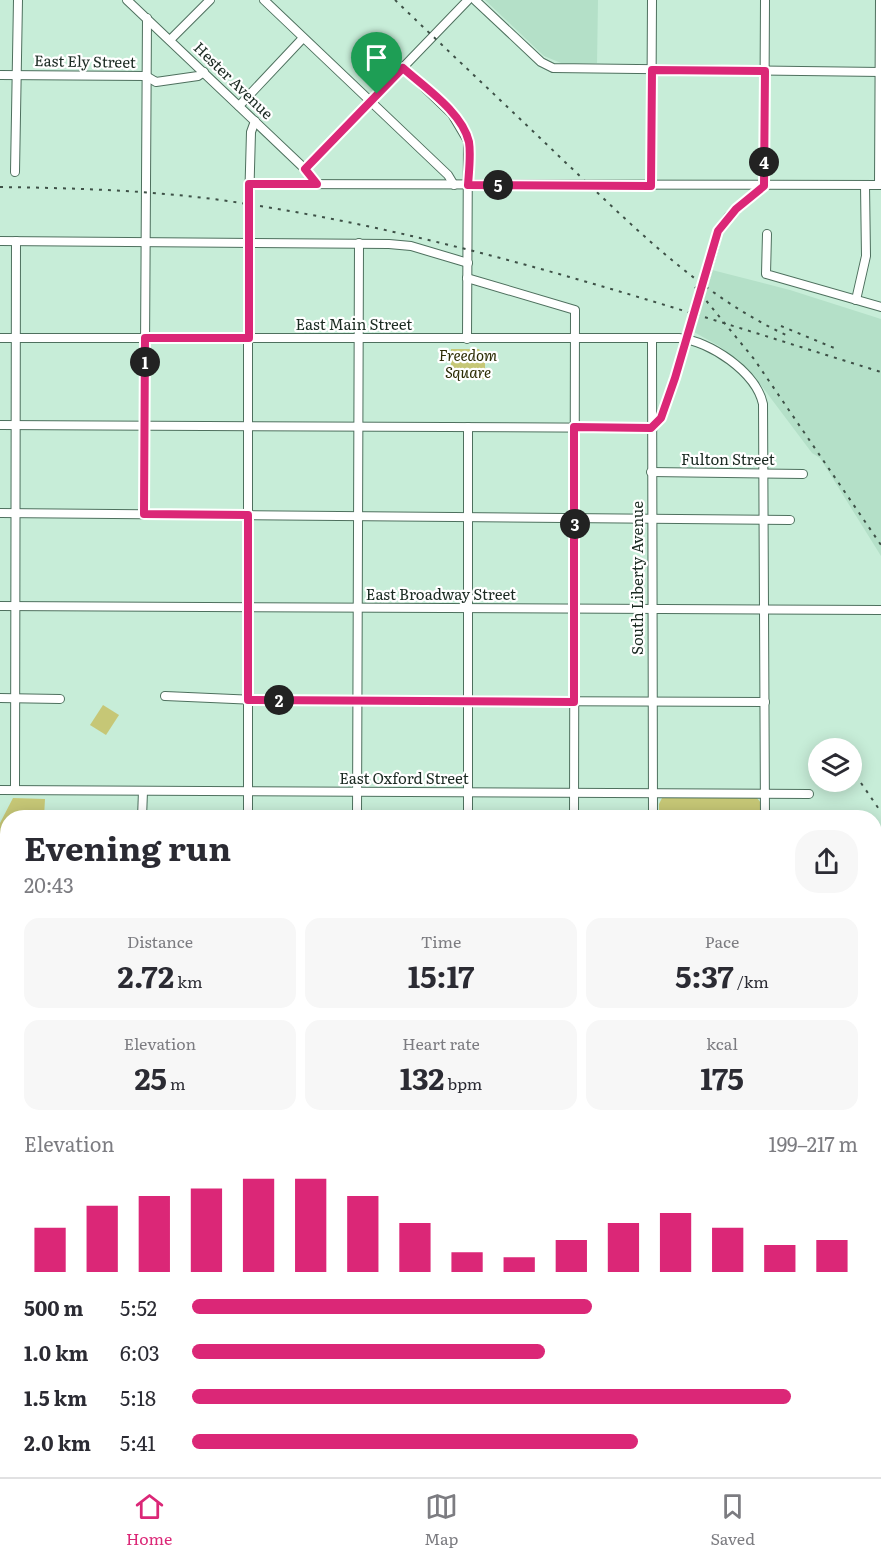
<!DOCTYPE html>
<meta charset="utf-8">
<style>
body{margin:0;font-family:Literata,serif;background:#f7f7f7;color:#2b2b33;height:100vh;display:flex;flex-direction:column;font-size:22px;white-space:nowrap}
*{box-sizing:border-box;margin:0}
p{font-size:20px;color:#7c7c81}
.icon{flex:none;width:33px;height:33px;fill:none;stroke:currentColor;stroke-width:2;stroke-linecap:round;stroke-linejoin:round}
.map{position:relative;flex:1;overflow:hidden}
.sheet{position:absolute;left:0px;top:810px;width:882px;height:668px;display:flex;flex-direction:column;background:#fff;border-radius:24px 24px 0 0;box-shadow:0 3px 15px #0003}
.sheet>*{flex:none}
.buttons{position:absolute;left:808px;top:738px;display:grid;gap:12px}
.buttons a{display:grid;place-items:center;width:54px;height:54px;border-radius:50%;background:#fff;box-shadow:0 3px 15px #0003;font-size:30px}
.pin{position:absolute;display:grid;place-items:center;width:51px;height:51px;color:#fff;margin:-62px -26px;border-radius:50% 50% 50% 0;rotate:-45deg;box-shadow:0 0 6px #0007}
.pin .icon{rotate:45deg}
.km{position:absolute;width:30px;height:30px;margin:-15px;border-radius:50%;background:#222;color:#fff;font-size:16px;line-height:30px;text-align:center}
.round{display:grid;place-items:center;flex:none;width:63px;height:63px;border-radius:24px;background:#f7f7f7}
.head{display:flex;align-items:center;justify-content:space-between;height:102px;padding:0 24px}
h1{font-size:33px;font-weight:700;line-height:45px}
.figures{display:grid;grid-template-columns:repeat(3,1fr);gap:9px;height:102px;padding:6px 24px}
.figures div{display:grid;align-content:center;border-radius:15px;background:#f7f7f7;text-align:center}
.figures b{font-size:30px;font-weight:700}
.figures small{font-size:16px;font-weight:400}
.figures p{font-size:16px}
.chart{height:168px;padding:12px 24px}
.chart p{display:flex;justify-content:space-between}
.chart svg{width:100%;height:108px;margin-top:6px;stroke:#db2777;stroke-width:6}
ul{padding:0 24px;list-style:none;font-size:20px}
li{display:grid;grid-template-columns:96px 72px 1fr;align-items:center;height:45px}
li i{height:15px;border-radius:8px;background:#db2777}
.tabs{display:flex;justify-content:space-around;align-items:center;height:84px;border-top:2px solid #e1e1e2;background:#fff;font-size:16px;color:#7c7c81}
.tabs a{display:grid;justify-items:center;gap:3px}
.tabs .selected{color:#db2777}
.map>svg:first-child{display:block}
.built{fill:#b4e0c8}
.green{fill:#c6c776}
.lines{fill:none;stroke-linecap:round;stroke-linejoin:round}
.minor-casing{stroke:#4e705e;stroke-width:10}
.minor{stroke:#fff;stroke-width:8}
.rail{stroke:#3e5147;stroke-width:2;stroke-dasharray:3 6;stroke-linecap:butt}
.minor-bridge-casing{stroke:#4e705e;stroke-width:10;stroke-linecap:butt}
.minor-bridge{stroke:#fff;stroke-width:8}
.route-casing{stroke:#fff;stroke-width:12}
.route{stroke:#db2777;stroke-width:8}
.labels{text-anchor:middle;stroke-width:4.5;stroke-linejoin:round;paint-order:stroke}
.street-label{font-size:15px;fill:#1b2a22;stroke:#fff}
.park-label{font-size:15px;font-style:italic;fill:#2c2b04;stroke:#fff}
</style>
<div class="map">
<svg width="881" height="1477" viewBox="0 0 881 1477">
<rect width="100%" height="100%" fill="#c7edd8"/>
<g class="built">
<polygon points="485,0 598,0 597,63 561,63 544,56"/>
<polygon points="712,270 790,290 881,319 881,556 820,458 812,453 751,372 719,346 694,332"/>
<polygon points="881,1373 881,1477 862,1477 862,1470 874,1470 875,1374"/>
</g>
<g class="green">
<polygon points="451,349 479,349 485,357 485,379 451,379"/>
<polygon points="103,705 119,715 106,735 90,725"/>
<polygon points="13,798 45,799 44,817 8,818 7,853 0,853 0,823"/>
<polygon points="662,798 757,798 761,803 761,817 659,817 659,804"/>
</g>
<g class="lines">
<defs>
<g id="minor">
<polyline points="127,0 305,169 317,184"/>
<polyline points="264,0 448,175 454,185"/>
<polyline points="475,0 541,62 553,68 881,72"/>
<polyline points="170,40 210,0"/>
<polyline points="403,67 452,114 468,141 467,339"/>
<polyline points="0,75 146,76 156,82 198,76 204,72"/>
<polyline points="239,106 303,38"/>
<polyline points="305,169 468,0"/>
<polyline points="15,172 18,0"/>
<polyline points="249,184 881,185"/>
<polyline points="879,185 880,0"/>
<polyline points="651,186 652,0"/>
<polyline points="764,186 765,0"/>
<polyline points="767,234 766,274 881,307"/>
<polyline points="0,241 389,244 411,246 468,263"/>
<polyline points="714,247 718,231 729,216 764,186"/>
<polyline points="467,278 575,310 574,818"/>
<polyline points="856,300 866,256 865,185"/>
<path d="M0,338H679C710,341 756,372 763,404L765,818"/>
<polyline points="652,339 653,818"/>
<polyline points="0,425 651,428"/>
<polyline points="651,428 661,418 675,378"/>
<polyline points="651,472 803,474"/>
<polyline points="0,513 790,520"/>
<polyline points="144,514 147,18"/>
<polyline points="0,606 881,610"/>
<polyline points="165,696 257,700 765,702"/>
<polyline points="0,698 60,699"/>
<polyline points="0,790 809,794"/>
<polyline points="15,790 16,241"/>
<polyline points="142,818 143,791"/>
<polyline points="248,818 248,242 251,132 255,121"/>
<polyline points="357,818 359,243"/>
<polyline points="468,818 468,427"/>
<polyline points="0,881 1,881"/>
<polyline points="0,1030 8,1030"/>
<polyline points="874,1040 881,1040"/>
<polyline points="0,1151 8,1151"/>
<polyline points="874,1160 881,1160"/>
<polyline points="874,1252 881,1252"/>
<polyline points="0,1283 8,1283"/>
<polyline points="0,1371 8,1371"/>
<polyline points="0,1455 8,1455"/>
<polyline points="402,1470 402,1477"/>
<polyline points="84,1477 84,1470"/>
<polyline points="139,1477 139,1470"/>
<polyline points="246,1477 246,1470"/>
<polyline points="335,1477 335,1470"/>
<polyline points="467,1477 467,1470"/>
<polyline points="573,1477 573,1470"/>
<polyline points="653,1477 653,1470"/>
<polyline points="767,1477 767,1470"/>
<polyline points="854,1477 854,1470"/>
</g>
</defs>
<use href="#minor" class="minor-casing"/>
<use href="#minor" class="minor"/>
<g class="rail">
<path d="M395,0C451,54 508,107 564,161C632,225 700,295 786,335"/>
<path d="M0,187C71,188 142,190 213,199C442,230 661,304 881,372"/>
<polyline points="695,287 754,359 881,545"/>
<polyline points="781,326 839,350"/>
<polyline points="861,783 881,812"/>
<polyline points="874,963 881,963"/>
<polyline points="874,975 881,975"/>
</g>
<defs>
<polyline id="minor-bridge" points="675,378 714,247"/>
</defs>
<use href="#minor-bridge" class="minor-bridge-casing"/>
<use href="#minor-bridge" class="minor-bridge"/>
</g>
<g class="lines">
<defs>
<path id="route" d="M403,68C424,87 462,112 469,142C471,155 469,171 468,185L651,186L652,70L765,71L764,186L736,209L718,231L675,378L661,418L651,428L574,427V702L248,700V515L144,514L145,338H249V184H317L305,169Z"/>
</defs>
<use href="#route" class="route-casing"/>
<use href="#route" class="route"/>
</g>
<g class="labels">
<g class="street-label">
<text transform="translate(85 62) rotate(1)" y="5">East Ely Street</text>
<text transform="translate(233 81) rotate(44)" y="5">Hester Avenue</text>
<text x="354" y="330">East Main Street</text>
<text x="728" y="465">Fulton Street</text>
<text transform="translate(638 578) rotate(-90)" y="5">South Liberty Avenue</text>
<text x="441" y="600">East Broadway Street</text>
<text x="404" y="784">East Oxford Street</text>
</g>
<g class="park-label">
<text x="468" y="361">Freedom<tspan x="468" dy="17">Square</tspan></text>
</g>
</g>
</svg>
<div class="buttons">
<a><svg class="icon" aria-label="layers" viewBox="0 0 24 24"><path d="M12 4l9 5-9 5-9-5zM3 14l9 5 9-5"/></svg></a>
</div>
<div class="pin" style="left:377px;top:94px;background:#1e9e55"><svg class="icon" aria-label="arrive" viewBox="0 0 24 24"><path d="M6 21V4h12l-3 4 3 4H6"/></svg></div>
<b class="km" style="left:145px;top:362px">1</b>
<b class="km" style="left:279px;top:700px">2</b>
<b class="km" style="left:575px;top:524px">3</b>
<b class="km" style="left:764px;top:162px">4</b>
<b class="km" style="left:498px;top:185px">5</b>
<section class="sheet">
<div class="head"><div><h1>Evening run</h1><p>20:43</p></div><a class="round"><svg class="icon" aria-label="share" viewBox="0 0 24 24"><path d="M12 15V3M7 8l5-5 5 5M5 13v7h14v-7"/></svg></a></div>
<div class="figures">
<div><p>Distance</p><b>2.72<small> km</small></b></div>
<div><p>Time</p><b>15:17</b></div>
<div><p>Pace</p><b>5:37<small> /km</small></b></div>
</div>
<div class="figures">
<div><p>Elevation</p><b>25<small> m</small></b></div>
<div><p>Heart rate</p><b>132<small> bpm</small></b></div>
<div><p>kcal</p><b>175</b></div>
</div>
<div class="chart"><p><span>Elevation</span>199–217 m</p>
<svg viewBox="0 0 160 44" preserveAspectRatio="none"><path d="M5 44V26M15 44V17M25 44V13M35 44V10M45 44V6M55 44V6M65 44V13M75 44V24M85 44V36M95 44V38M105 44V31M115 44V24M125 44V20M135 44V26M145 44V33M155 44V31"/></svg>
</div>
<ul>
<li><b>500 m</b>5:52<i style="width:60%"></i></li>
<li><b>1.0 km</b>6:03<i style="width:53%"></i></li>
<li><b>1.5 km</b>5:18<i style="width:90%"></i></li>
<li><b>2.0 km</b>5:41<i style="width:67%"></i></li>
</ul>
</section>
</div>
<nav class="tabs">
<a class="selected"><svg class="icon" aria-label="home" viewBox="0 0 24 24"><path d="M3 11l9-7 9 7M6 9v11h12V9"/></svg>Home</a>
<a><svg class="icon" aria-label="map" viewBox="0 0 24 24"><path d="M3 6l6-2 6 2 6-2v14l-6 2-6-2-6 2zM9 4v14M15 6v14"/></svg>Map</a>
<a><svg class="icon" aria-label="saved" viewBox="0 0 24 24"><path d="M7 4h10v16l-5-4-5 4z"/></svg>Saved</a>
</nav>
